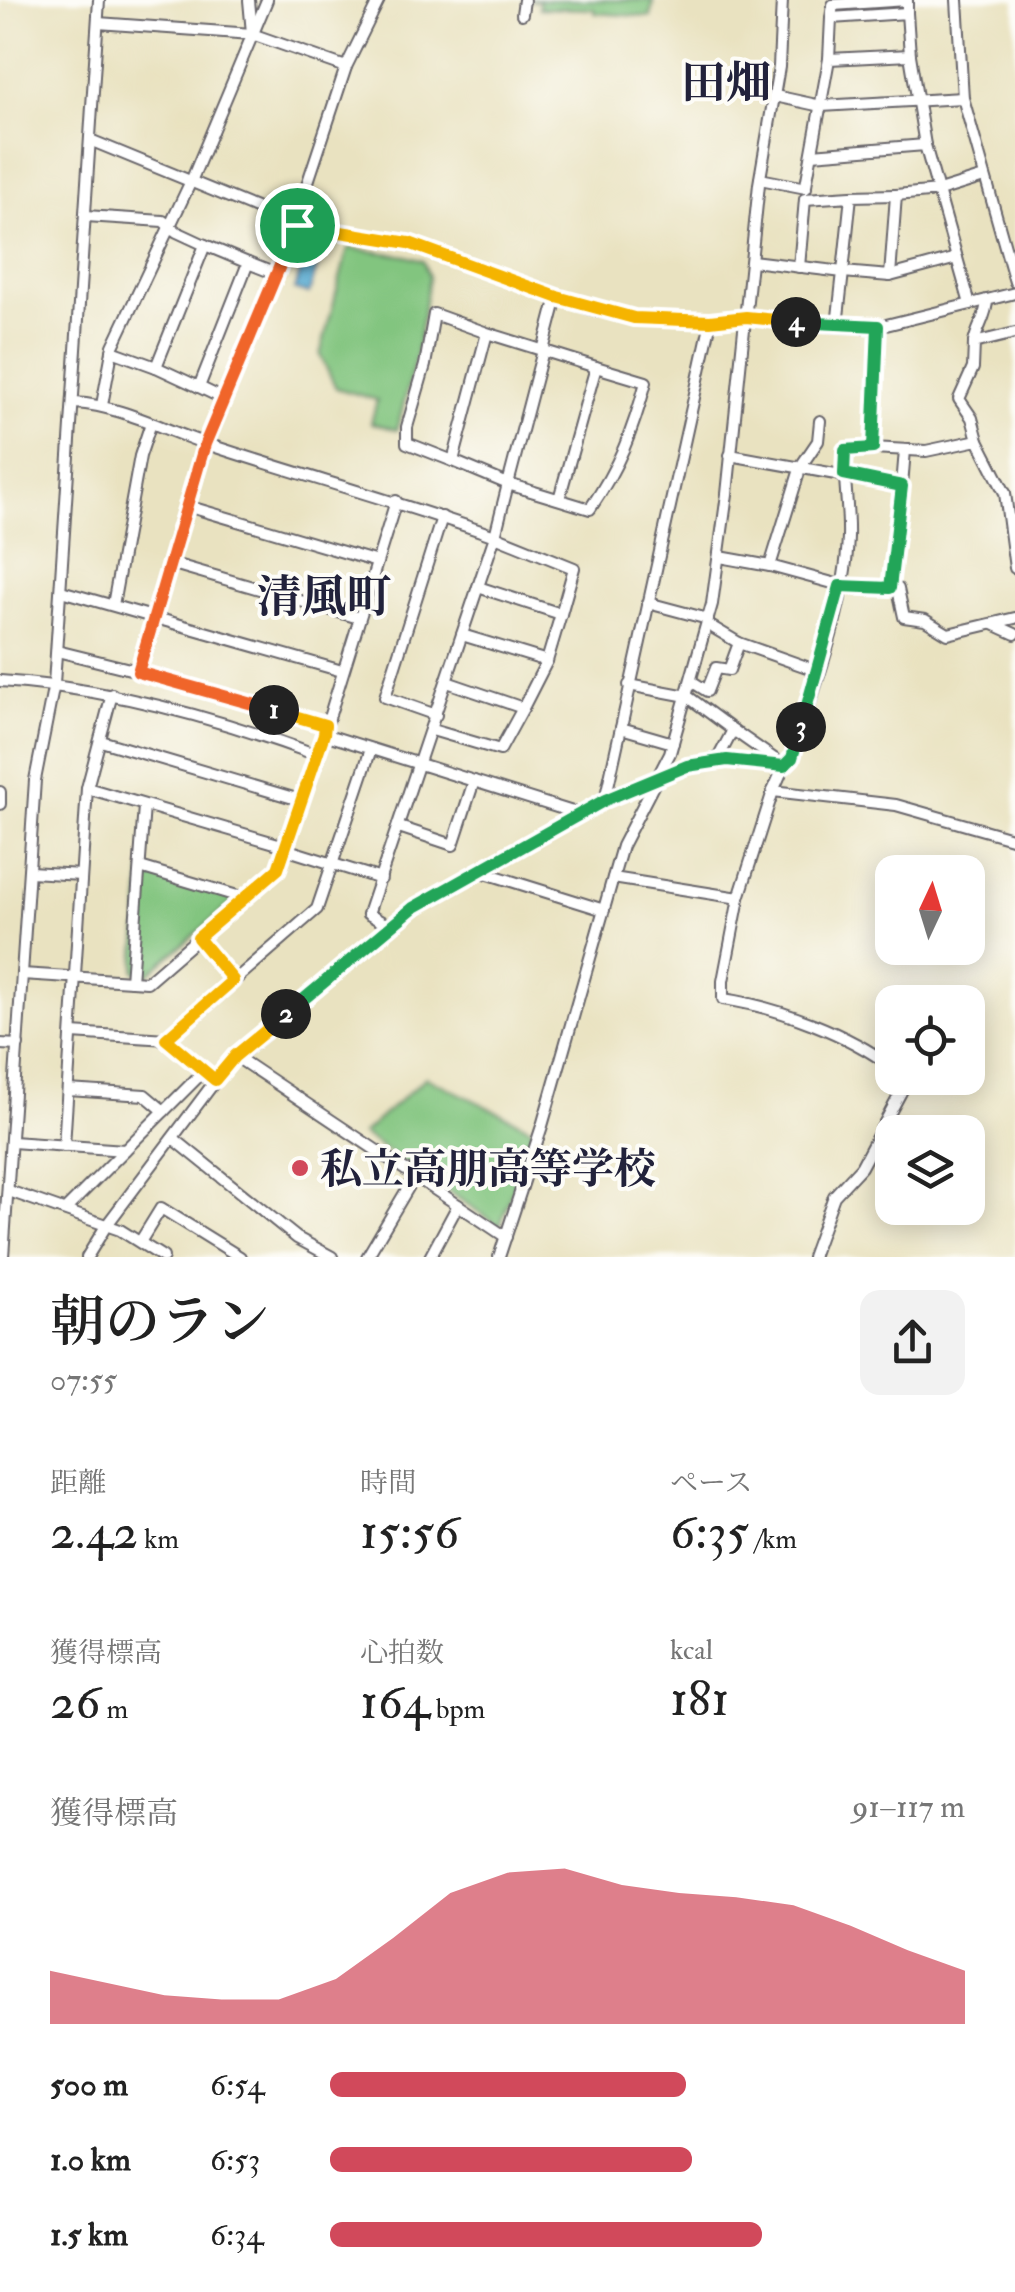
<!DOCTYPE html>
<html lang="ja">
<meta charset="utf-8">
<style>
body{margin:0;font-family:"IM FELL Double Pica","Noto Serif JP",serif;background:#f2f2f2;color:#222;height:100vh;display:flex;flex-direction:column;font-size:38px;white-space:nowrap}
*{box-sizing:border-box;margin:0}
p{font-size:32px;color:#767676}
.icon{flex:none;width:55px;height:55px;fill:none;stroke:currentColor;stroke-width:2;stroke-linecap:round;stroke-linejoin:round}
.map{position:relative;height:1257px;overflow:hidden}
.drawer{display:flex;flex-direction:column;background:#fff;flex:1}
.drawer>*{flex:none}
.needle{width:65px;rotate:4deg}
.buttons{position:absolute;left:875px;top:855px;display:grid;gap:20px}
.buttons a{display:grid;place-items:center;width:110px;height:110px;border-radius:20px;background:#fff;box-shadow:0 5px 25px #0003;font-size:50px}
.pin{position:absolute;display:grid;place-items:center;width:85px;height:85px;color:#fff;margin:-42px;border:5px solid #fff;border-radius:50%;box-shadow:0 2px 10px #0007}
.km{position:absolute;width:50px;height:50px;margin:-25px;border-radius:50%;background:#222;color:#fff;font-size:28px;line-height:50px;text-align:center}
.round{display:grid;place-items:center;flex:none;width:105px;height:105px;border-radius:20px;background:#f2f2f2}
.overview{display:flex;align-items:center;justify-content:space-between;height:170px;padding:0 50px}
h1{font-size:55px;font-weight:600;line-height:75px}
.stats{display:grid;grid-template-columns:repeat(3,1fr);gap:15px;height:170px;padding:10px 50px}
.stats div{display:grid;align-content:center}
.stats b{font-size:50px;font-weight:600}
.stats small{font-size:28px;font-weight:400}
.stats p{font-size:28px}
.chart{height:280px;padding:20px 50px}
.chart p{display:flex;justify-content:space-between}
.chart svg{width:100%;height:180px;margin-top:10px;fill:#d1495b;opacity:.7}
ul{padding:0 50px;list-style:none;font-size:32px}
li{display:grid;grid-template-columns:160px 120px 1fr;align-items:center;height:75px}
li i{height:25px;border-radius:12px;background:#d1495b}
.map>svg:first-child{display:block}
.green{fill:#82c57f;stroke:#52745d;stroke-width:2.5}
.water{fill:#54a8cf;stroke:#3b6585;stroke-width:2.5}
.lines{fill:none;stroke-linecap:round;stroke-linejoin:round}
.minor-casing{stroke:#68656a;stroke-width:14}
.minor{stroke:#fff;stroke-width:10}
.split-1-casing{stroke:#fff;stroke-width:20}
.split-2-casing{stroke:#fff;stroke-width:20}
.split-3-casing{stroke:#fff;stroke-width:20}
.split-4-casing{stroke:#fff;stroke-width:20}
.split-5-casing{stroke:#fff;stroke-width:20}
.split-1{stroke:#f0652b;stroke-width:12}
.split-2{stroke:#f5b400;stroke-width:12}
.split-3{stroke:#22a559;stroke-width:12}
.split-4{stroke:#22a559;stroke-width:12}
.split-5{stroke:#f5b400;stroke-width:12}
.poi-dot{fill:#d1495b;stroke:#fdfcf7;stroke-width:4}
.labels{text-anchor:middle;stroke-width:8;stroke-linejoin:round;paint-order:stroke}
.poi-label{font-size:42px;font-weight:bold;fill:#22223b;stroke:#fdfcf7;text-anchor:start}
.neighbourhood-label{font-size:45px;font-weight:bold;fill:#22223b;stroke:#fdfcf7}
</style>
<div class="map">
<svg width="1015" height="1257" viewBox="0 0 1015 1257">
<rect width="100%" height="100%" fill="#fdfcf7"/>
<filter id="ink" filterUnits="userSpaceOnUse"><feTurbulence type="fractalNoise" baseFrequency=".01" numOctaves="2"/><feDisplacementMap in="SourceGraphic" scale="20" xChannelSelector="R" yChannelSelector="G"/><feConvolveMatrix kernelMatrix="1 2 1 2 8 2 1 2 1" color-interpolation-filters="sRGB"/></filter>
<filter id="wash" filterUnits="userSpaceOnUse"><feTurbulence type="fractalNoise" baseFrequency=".0048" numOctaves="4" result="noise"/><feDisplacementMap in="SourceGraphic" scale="40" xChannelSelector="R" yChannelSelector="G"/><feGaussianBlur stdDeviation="2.25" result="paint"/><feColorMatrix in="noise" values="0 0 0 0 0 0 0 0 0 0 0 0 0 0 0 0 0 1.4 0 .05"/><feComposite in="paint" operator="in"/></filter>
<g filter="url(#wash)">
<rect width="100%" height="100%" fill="#e9e2c0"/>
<g class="green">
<polygon points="530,0 653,0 651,17 595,13 594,9 539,8 539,1"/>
<polygon points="348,248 407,256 423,261 429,277 416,356 397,430 371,423 377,400 336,388 320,355"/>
<polygon points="142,871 231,896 232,903 144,978 135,971"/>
<polygon points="426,1077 533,1129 500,1226 362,1134"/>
</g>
<polygon class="water" points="304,258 318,264 309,294 295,290"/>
</g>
<g filter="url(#ink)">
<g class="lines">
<defs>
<g id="minor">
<polyline points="249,0 252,33"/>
<polyline points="957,0 963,98 1015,282"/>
<polyline points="522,14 524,0"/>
<polyline points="831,18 833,5 907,0 907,13"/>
<polyline points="98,23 252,34 346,67"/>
<polyline points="829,59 831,18 907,13 910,55"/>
<polyline points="775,96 821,106 963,98"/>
<polyline points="90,140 297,225 409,243 591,309 635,318 711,321 746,317 837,326 878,327 1015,293"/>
<polyline points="812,154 925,145 957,258"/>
<polyline points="760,179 806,188"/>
<polyline points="806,185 829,59 910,55 925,145"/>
<polyline points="896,195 939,191 984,177"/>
<polyline points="86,216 163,221 177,232 205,245 156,367 112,351"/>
<polyline points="752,261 843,272 837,326"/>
<polyline points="248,263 276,274"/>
<polyline points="799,267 805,199 851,196 843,272 890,276 896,195 851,196"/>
<polyline points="890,276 957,258 970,304"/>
<path d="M878,327L873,448L845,450C843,480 849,508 848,537C845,611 814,688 792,758L784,766L773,791L896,805L1015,839"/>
<polyline points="487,333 434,314 425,365 407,427 407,443 453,461 487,333 596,367"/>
<path d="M974,343C977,327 987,316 987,300"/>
<polyline points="156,367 199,387 248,263 205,245"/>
<polyline points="199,387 224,399"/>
<path d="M75,403C122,406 163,430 207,444C303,476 400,502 495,536L368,914L389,926"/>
<polyline points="102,405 113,346 192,179 267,0"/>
<polyline points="978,440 972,418 959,399 973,368 974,343 1015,333"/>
<polyline points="873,448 926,451 978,440 1005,493 1015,568"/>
<polyline points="730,455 902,486 905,450"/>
<polyline points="453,461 508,484 557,297"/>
<polyline points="187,506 377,562"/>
<polyline points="720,557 770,566 801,466 818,441 820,421"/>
<polyline points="170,563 359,618"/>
<polyline points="770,566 840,585 898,589 904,617 925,620 948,634 1015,618"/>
<path d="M478,587L561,614L574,568L495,536L508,484L590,509C619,466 633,431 646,382L596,367L559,499"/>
<polyline points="890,588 902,486"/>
<polyline points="61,591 342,671"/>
<polyline points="648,603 708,619"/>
<polyline points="113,605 140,456 151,423"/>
<polyline points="993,624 1015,634"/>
<polyline points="462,635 547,661 561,614"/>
<polyline points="739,643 818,671"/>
<polyline points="57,651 138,671 205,444 297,225 298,212 346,67 379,0"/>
<polyline points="138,671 325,725"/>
<path d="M0,681C106,687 217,718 317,755"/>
<polyline points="691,681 707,691 716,668 729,670 739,643 707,624"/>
<polyline points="447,682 523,708 547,661"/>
<polyline points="629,685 687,696 733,730 716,762"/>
<polyline points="436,715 385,697 442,517"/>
<polyline points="621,728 673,743"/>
<polyline points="432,730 500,750 523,708"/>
<polyline points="733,730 783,765"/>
<polyline points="324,734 579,814"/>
<polyline points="101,741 300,800"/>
<polyline points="87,788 285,846"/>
<polyline points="0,792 0,804"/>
<polyline points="605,800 711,321"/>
<polyline points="399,827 453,845 474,781"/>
<polyline points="285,849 381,879"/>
<polyline points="140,867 244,898"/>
<polyline points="479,871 604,910"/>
<polyline points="30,872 81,875"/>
<polyline points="613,878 739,898 773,791"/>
<path d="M739,898L723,981V999C778,1007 849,1034 892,1067"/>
<polyline points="198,938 233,980"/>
<polyline points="22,974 147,982 278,869 324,734 396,501"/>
<polyline points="131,981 144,806"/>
<polyline points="72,1033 167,1039 208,1074"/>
<polyline points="167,1039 317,909 371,749"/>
<polyline points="0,1044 18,1045"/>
<polyline points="235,1056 506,1237"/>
<polyline points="68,1090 145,1095 164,1111"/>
<polyline points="173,1138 297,1238 332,1257"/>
<polyline points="12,1142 125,1150"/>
<polyline points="64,1146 87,788 112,694"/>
<polyline points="9,1191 120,1230 163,1257"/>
<polyline points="65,1210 204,1071"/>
<polyline points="140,1242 161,1208 240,1257"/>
<polyline points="3,1257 35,780 54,684 99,0"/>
<polyline points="87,1257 106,1226 225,1068 413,907 605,800 659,776 687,766 727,760 784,766"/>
<polyline points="367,1257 415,1176"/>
<polyline points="430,1257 458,1205"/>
<polyline points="499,1257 542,1126 622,846 670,753 712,604 727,494 759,184 779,67 782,0"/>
<polyline points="812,1257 834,1196 861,1167 908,1079 906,1078"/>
</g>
</defs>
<use href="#minor" class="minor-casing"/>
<use href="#minor" class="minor"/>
</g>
</g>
<g class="lines" filter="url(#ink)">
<defs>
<polyline id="split-1" points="274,710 138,672 205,444 297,225"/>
<polyline id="split-2" points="274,710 325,725 324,734 278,869 198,938 233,980 166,1039 215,1080 235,1056 286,1014"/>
<polyline id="split-3" points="286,1014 413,908 605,800 687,766 727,760 784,766 792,758 801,727"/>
<polyline id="split-4" points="796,322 878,326 873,448 845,450 844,474 902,486 890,588 840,586 801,727"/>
<polyline id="split-5" points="297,225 409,243 557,297 634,318 710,321 746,317 796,322"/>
</defs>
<use href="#split-1" class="split-1-casing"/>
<use href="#split-2" class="split-2-casing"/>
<use href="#split-3" class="split-3-casing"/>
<use href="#split-4" class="split-4-casing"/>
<use href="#split-5" class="split-5-casing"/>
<use href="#split-1" class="split-1"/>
<use href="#split-2" class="split-2"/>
<use href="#split-3" class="split-3"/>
<use href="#split-4" class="split-4"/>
<use href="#split-5" class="split-5"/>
</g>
<circle class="poi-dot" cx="300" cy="1168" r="10"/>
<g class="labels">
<g class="poi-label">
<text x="320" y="1183">私立高朋高等学校</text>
</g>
<g class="neighbourhood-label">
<text x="726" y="98">田畑</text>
<text x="324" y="612">清風町</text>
</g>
</g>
</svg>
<div class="buttons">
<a><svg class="needle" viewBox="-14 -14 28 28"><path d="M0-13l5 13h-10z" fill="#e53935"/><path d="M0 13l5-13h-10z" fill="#767676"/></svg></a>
<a><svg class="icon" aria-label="locate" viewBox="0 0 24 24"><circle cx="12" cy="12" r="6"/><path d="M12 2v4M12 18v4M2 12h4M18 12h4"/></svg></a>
<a><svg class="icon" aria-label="layers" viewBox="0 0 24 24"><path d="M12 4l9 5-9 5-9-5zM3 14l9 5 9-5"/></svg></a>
</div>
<div class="pin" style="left:297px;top:225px;background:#1e9e55"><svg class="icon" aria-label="arrive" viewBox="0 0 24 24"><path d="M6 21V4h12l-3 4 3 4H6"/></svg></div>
<b class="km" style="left:274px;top:710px">1</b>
<b class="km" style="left:286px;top:1014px">2</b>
<b class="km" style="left:801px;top:727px">3</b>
<b class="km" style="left:796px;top:322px">4</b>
</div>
<section class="drawer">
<div class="overview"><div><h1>朝のラン</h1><p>07:55</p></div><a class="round"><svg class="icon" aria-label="share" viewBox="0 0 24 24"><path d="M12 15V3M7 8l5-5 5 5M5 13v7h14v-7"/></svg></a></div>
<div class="stats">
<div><p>距離</p><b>2.42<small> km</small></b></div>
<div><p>時間</p><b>15:56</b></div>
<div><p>ペース</p><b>6:35<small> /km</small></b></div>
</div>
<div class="stats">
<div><p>獲得標高</p><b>26<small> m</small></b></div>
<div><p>心拍数</p><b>164<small> bpm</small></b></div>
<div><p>kcal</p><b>181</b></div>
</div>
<div class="chart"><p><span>獲得標高</span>91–117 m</p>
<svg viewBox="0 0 160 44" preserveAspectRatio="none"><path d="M0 44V31L10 34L20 37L30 38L40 38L50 33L60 23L70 12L80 7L90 6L100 10L110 12L120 13L130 15L140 20L150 26L160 31V44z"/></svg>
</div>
<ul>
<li><b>500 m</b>6:54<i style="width:56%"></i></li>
<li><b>1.0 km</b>6:53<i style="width:57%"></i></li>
<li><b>1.5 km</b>6:34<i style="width:68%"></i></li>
</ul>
</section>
